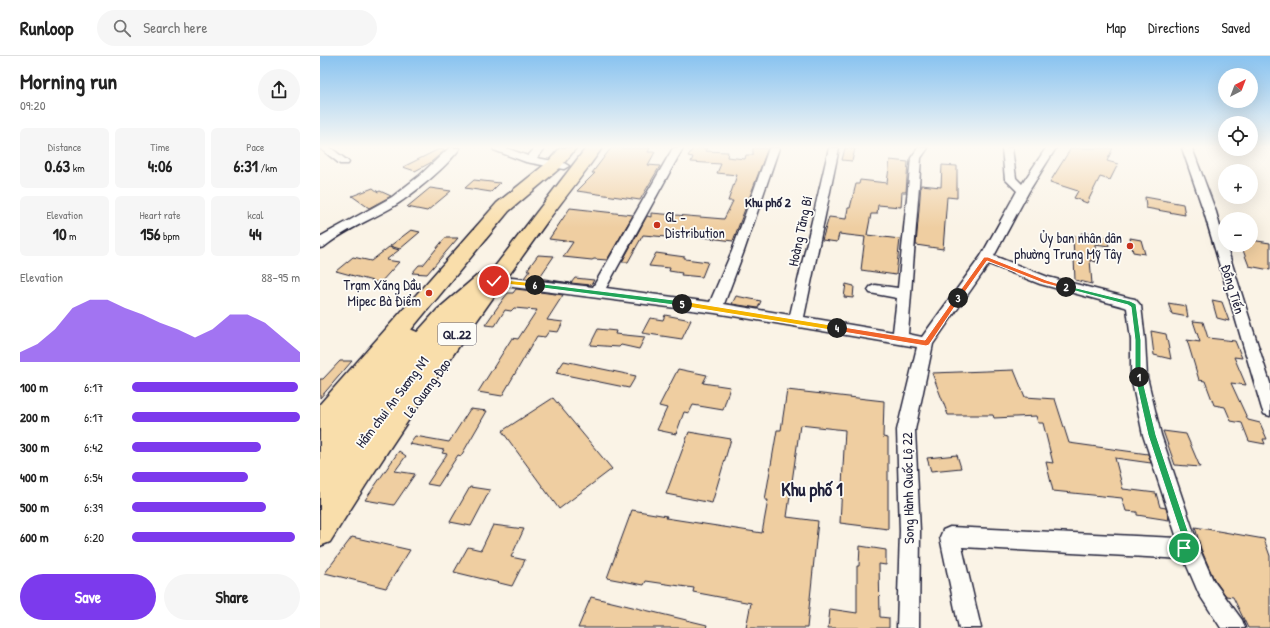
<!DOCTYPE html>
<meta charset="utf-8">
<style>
body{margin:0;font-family:"Patrick Hand",sans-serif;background:#f6f6f6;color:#222;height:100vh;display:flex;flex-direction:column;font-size:15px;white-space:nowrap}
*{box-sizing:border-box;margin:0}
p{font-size:13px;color:#767676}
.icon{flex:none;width:22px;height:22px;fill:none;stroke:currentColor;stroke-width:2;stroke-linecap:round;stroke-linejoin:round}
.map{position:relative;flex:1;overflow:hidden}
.panel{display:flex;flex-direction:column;background:#fff;width:320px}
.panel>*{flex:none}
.needle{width:26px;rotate:42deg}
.tools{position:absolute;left:898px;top:12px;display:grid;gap:8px}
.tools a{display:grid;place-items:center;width:40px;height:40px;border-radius:50%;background:#fff;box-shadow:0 4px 16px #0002;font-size:20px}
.pin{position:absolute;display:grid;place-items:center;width:34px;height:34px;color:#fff;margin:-17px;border:2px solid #fff;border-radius:50%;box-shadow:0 1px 4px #0007}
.km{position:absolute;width:20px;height:20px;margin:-10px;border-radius:50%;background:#222;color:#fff;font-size:11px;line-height:20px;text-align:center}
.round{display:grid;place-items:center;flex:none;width:42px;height:42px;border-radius:21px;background:#f6f6f6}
.headline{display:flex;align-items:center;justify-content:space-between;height:68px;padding:0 20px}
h1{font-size:22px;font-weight:800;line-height:30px}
.figures{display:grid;grid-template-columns:repeat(3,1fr);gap:6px;height:68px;padding:4px 20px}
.figures div{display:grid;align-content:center;border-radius:6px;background:#f6f6f6;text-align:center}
.figures b{font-size:17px;font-weight:800}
.figures small{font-size:11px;font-weight:400}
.figures p{font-size:11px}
.chart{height:112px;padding:8px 20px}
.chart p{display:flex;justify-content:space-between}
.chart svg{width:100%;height:72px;margin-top:4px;fill:#7c3aed;opacity:.7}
.cta{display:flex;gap:8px;margin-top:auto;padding:8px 20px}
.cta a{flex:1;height:46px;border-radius:24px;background:#7c3aed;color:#fff;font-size:16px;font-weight:800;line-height:46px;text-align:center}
.cta a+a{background:#f6f6f6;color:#222}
ul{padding:0 20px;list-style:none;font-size:13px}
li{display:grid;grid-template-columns:64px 48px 1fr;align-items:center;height:30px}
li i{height:10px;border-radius:5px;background:#7c3aed}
header{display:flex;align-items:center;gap:24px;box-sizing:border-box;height:56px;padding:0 20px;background:#fff;border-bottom:1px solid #e0e0e0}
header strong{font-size:19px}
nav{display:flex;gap:22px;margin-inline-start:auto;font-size:14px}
.search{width:280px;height:36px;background:#f6f6f6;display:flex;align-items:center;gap:10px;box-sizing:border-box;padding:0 14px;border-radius:22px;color:#767676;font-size:15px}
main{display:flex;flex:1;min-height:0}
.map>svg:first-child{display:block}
.building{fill:#efcea1;stroke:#22223b}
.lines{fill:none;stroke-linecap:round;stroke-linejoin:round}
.minor-casing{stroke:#22223b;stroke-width:3}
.major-casing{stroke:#22223b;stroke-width:3}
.highway-casing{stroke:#22223b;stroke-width:3}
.minor{fill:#fdfcf7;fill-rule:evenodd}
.major{fill:#f9deab;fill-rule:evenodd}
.highway{fill:#f9deab;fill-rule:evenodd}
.split-1{fill:#22a559;stroke:#fff}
.split-2{fill:#22a559;stroke:#fff}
.split-3{fill:#f0652b;stroke:#fff}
.split-4{fill:#f0652b;stroke:#fff}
.split-5{fill:#f5b400;stroke:#fff}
.split-6{fill:#22a559;stroke:#fff}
.split-7{fill:#f5b400;stroke:#fff}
.poi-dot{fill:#c8321e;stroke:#fdfcf7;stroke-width:1.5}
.labels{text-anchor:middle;stroke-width:3.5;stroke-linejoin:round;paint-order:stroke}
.far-neighbourhood-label{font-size:13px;font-weight:bold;fill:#22223b;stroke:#fdfcf7}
.shield{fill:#fdfcf7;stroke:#646373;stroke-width:1}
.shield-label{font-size:13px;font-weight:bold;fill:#22223b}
.poi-label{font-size:14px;fill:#22223b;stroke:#fdfcf7;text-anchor:end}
.street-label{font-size:14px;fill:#22223b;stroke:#fdfcf7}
.near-neighbourhood-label{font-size:18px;font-weight:bold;fill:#22223b;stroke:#fdfcf7}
</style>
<header>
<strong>Runloop</strong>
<div class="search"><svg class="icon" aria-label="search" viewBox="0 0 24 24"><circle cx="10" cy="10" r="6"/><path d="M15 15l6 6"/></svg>Search here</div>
<nav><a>Map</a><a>Directions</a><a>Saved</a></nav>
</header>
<main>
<section class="panel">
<div class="headline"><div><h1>Morning run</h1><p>09:20</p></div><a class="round"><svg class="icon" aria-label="share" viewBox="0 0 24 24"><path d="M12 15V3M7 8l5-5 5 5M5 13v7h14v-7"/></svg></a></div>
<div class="figures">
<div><p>Distance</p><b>0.63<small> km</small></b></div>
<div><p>Time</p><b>4:06</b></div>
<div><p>Pace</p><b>6:31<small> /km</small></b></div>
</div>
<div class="figures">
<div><p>Elevation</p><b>10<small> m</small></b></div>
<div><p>Heart rate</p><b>156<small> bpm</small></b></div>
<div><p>kcal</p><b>44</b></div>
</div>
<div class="chart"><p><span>Elevation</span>88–95 m</p>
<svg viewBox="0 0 160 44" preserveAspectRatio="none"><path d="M0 44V38L10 33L20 24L30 11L40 6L50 6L60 11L70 15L80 20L90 24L100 29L110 24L120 15L130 15L140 20L150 29L160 38V44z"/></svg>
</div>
<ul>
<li><b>100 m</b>6:17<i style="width:99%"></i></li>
<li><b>200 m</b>6:17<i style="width:100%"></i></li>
<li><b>300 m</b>6:42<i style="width:77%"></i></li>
<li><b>400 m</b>6:54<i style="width:69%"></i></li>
<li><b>500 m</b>6:39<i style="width:80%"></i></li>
<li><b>600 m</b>6:20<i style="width:97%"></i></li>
</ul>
<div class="cta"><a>Save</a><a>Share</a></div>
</section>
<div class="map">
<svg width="950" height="572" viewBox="0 0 950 572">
<rect width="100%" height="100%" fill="#faf3e6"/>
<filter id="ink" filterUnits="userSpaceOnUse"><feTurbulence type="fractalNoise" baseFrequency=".025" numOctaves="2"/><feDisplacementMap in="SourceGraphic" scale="8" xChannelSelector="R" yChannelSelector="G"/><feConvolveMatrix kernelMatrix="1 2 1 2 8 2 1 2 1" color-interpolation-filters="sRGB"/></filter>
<g filter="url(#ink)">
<g class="building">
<polygon points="291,92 330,92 328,96 335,96 328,109 340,110 320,144 257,135 275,117 272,117"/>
<polygon points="373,92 387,92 385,95 408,96 407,101 425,103 426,99 433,99 433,92 448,92 413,185 349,177 347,181 323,179 308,206 302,206 327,160 331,161 331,157 404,163 413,145 408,145 417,119 397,117 401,108 371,106 373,101 368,100"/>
<polygon points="525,92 535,93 532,105 522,104"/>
<polygon points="751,92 793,92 787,105 798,108 790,124 780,121 767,147 754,142 758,135 730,126"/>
<polygon points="119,93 125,94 110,107 95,115 83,111"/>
<polygon points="570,104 588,106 586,136 582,136 581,151 558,149 557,158 551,158 547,179 580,183 576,219 541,214 545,181 519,178 517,186 502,184 509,161 526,163 528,152 530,152 536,128 539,128 540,124 567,127"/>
<polygon points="622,109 637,110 637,142 627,141 623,193 596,189 601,129 621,131"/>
<polygon points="154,124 180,127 171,136 145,132"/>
<polygon points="53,132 58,136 60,135 71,140 49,152 32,140"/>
<polygon points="110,132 131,135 107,155 87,151"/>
<polygon points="825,141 863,148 865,159 826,152"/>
<polygon points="250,152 313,159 287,204 274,203 272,204 243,201 253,186 229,183"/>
<polygon points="91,174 100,176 80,193 70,190"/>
<polygon points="761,177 787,181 789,190 775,188 776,206 770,204 772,228 755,224 753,180 762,181"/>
<polygon points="125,182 138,182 107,218 92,217 99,209 103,209"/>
<polygon points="810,182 821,184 825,198 813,196"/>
<polygon points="931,184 950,187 950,214 929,210 921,189 931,189"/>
<polygon points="69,191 79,194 66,204 79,206 60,227 16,215 33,201 51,205"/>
<polygon points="336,197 365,201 365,203 388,206 382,221 361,219 362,217 349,215 350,212 329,210"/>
<polygon points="218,199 234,200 219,222 250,227 204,222 210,214 207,214"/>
<polygon points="255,222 274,224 271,229 251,227"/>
<polygon points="526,228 534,230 533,242 524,241"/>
<polygon points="196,233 243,239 227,264 243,266 238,276 229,275 225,281 217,280 182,340 158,336 192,282 198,283 217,254 194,252 191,255 185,254 175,270 165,269 184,242 188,237 193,237"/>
<polygon points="416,240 441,245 438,252 412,248"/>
<polygon points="892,244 902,246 909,265 897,262"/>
<polygon points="848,247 866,250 868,261 852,258"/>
<polygon points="345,259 371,264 362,283 322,277 330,262 343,264"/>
<polygon points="873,265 883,266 888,282 915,285 922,302 914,301 926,329 911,327 928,364 940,367 947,383 943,383 945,388 929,385 922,367 911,365 905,351 894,349 885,325 879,324 867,284 880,286"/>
<polygon points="278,273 296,275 295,278 325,281 319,293 301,289 299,291 270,289"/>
<polygon points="831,275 846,278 851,303 834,299"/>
<polygon points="20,305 32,305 0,342 0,323 3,323"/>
<polygon points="244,305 316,320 309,332 236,317"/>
<polygon points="358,313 387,319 383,327 410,331 403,354 373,349 369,357 364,356 356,378 337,374 347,352 339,350"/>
<polygon points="694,314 705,341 735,343 749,387 828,398 831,407 795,402 803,433 836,437 840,451 846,452 849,464 817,459 817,456 806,455 802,442 733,435 726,406 733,407 723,367 718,367 716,360 674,362 673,359 628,359 612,317"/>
<polygon points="467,334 564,345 563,381 568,382 568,473 520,467 525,374 480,369 467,461 498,465 487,572 426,572 431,547 373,536 374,532 326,525 324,529 287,522 312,454 347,460 346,462 442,477 448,444 445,444 457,374 461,374"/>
<polygon points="233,342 292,413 239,453 182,375"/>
<polygon points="150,353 167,355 141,400 138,399 118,430 107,428 127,398 122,397 124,394 89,388 95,380 129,386"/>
<polygon points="843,375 866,378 880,411 855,409"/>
<polygon points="369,376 411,383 392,447 346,438"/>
<polygon points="79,395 86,400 75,415 95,418 74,449 45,444"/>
<polygon points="637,399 641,412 611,415 607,402"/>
<polygon points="150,431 170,434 151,470 130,466"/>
<polygon points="173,469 204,473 191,501 205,504 192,530 134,516 148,491 161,494"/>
<polygon points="875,471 944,483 950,500 950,572 928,572 913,541 906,540 894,523 881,493"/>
<polygon points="32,481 90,494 66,532 5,517"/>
<polygon points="540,490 566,494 566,509 559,508 560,561 569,562 569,572 508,572 510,553 537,557 537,510 539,510"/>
<polygon points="271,541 387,569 386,572 258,572"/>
</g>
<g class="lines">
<defs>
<g id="minor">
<polygon points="0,92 11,92 29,106 28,108 20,108"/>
<path d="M129,92H140C127,111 91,140 71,152C48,165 25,174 4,191L0,192V181L3,179L72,141L99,120Z"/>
<polygon points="173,92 186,92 208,100 215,92 225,92 217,102 244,107 249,110 244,113 206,106 174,94"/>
<polygon points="353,92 363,92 286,232 390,246 412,195 449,92 459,92 424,195 404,248 470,259 509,92 519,92 484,261 573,276 577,242 550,237 548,234 550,231 555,229 578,232 591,102 598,92 608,92 601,102 588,278 602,281 661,200 697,135 685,123 682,92 692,92 696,122 702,128 726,92 736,92 709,135 674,200 728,221 810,242 815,243 821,250 825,284 827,321 841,379 879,492 893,524 922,564 925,572 901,572 879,538 864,503 642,491 661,572 639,572 620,481 623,474 630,471 857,482 823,379 811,321 811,284 807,252 805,251 720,228 669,208 613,288 595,374 600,475 599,572 577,572 580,475 577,374 597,291 395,257 169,228 167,225 169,222 174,220 273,231"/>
<polygon points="862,92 872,92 896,156 905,189 906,189 950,327 950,360 944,358 942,353 884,156"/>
</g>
<g id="major">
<polygon points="155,230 162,232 164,237 162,242 78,355 9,455 0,458 0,426 62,341 148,232"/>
<polygon points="90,273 97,276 100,281 97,286 8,401 0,405 0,376 83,276"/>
</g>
<g id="highway">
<polygon points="240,92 256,92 240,112 189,155 9,373 0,376 0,348 177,147 228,106"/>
<path d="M266,92H282C264,118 244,142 226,167C151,272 77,377 10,486L0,490V451L40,394L139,258L90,314L9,429L0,432V399L74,302L117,254L159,218L166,216L170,217Z"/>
</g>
</defs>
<use href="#minor" class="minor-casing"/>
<use href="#major" class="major-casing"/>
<use href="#highway" class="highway-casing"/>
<use href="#minor" class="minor"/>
<use href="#major" class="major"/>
<use href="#highway" class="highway"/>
</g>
</g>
<linearGradient id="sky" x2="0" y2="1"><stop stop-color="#89c3f0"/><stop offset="0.53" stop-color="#fdfaf4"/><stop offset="1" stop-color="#fdfaf4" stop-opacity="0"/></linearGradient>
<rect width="950" height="172" fill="url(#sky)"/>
<polygon class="split-1" points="819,318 822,321 836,379 874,493 873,496 870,497 861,496 859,492 861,489 864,488 828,379 815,321"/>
<polygon class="split-2" points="744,229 810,245 816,248 821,284 821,323 816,323 815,321 815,284 811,251 808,249 744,232"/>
<polygon class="split-3" points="664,201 668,201 726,224 749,231 746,233 723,227 667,205 640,243 636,243 636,240"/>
<polygon class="split-4" points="638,239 640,240 640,243 609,289 606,290 517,275 514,272 517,270 605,284 636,240"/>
<polygon class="split-5" points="362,245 517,270 520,272 517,275 362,250 359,248"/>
<polygon class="split-6" points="215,227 362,245 365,248 362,250 215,231 213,229"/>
<polygon class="split-7" points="174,223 215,227 218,229 215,231 174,227 171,225"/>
<g class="poi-dot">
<circle cx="337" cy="169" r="4"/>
<circle cx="810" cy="190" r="4"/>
<circle cx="109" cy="237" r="4"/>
</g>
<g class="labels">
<g class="far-neighbourhood-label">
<text x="448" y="151">Khu phố 2</text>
</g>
<rect class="shield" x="118" y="267" width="38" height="22" rx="3"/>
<g class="shield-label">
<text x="137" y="283">QL.22</text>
</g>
<g class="poi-label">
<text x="345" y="166" text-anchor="start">GL -<tspan x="345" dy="16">Distribution</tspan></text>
<text x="802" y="187">Ủy ban nhân dân<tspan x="802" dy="16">phường Trung Mỹ Tây</tspan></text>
<text x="101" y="234">Trạm Xăng Dầu<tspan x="101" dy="16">Mipec Bà Điểm</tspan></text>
</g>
<g class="street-label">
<text transform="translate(480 175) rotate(-78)" y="5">Hoàng Tăng Bí</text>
<text transform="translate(913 233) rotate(73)" y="5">Đồng Tiến</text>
<text transform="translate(107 332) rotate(-54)" y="5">Lê Quang Đạo</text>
<text transform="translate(72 346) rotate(-53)" y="5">Hầm chui An Sương N1</text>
<text transform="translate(588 432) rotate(-91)" y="5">Song Hành Quốc Lộ 22</text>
</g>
<g class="near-neighbourhood-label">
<text x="492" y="440">Khu phố 1</text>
</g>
</g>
</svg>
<div class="tools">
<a><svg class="needle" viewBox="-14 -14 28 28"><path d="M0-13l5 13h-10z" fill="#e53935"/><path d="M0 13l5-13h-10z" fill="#767676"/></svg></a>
<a><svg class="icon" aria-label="locate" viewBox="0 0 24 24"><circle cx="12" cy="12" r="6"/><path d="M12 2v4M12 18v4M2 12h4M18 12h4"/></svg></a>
<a>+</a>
<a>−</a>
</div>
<div class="pin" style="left:864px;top:492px;background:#1e9e55"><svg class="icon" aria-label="arrive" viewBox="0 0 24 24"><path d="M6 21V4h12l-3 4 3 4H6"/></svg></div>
<div class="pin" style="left:174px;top:225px;background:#d93025"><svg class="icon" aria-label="check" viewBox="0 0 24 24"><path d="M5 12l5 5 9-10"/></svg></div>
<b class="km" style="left:819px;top:321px">1</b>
<b class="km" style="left:746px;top:231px">2</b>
<b class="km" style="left:638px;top:242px">3</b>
<b class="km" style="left:517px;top:272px">4</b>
<b class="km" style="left:362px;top:248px">5</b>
<b class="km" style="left:215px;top:229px">6</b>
</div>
</main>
